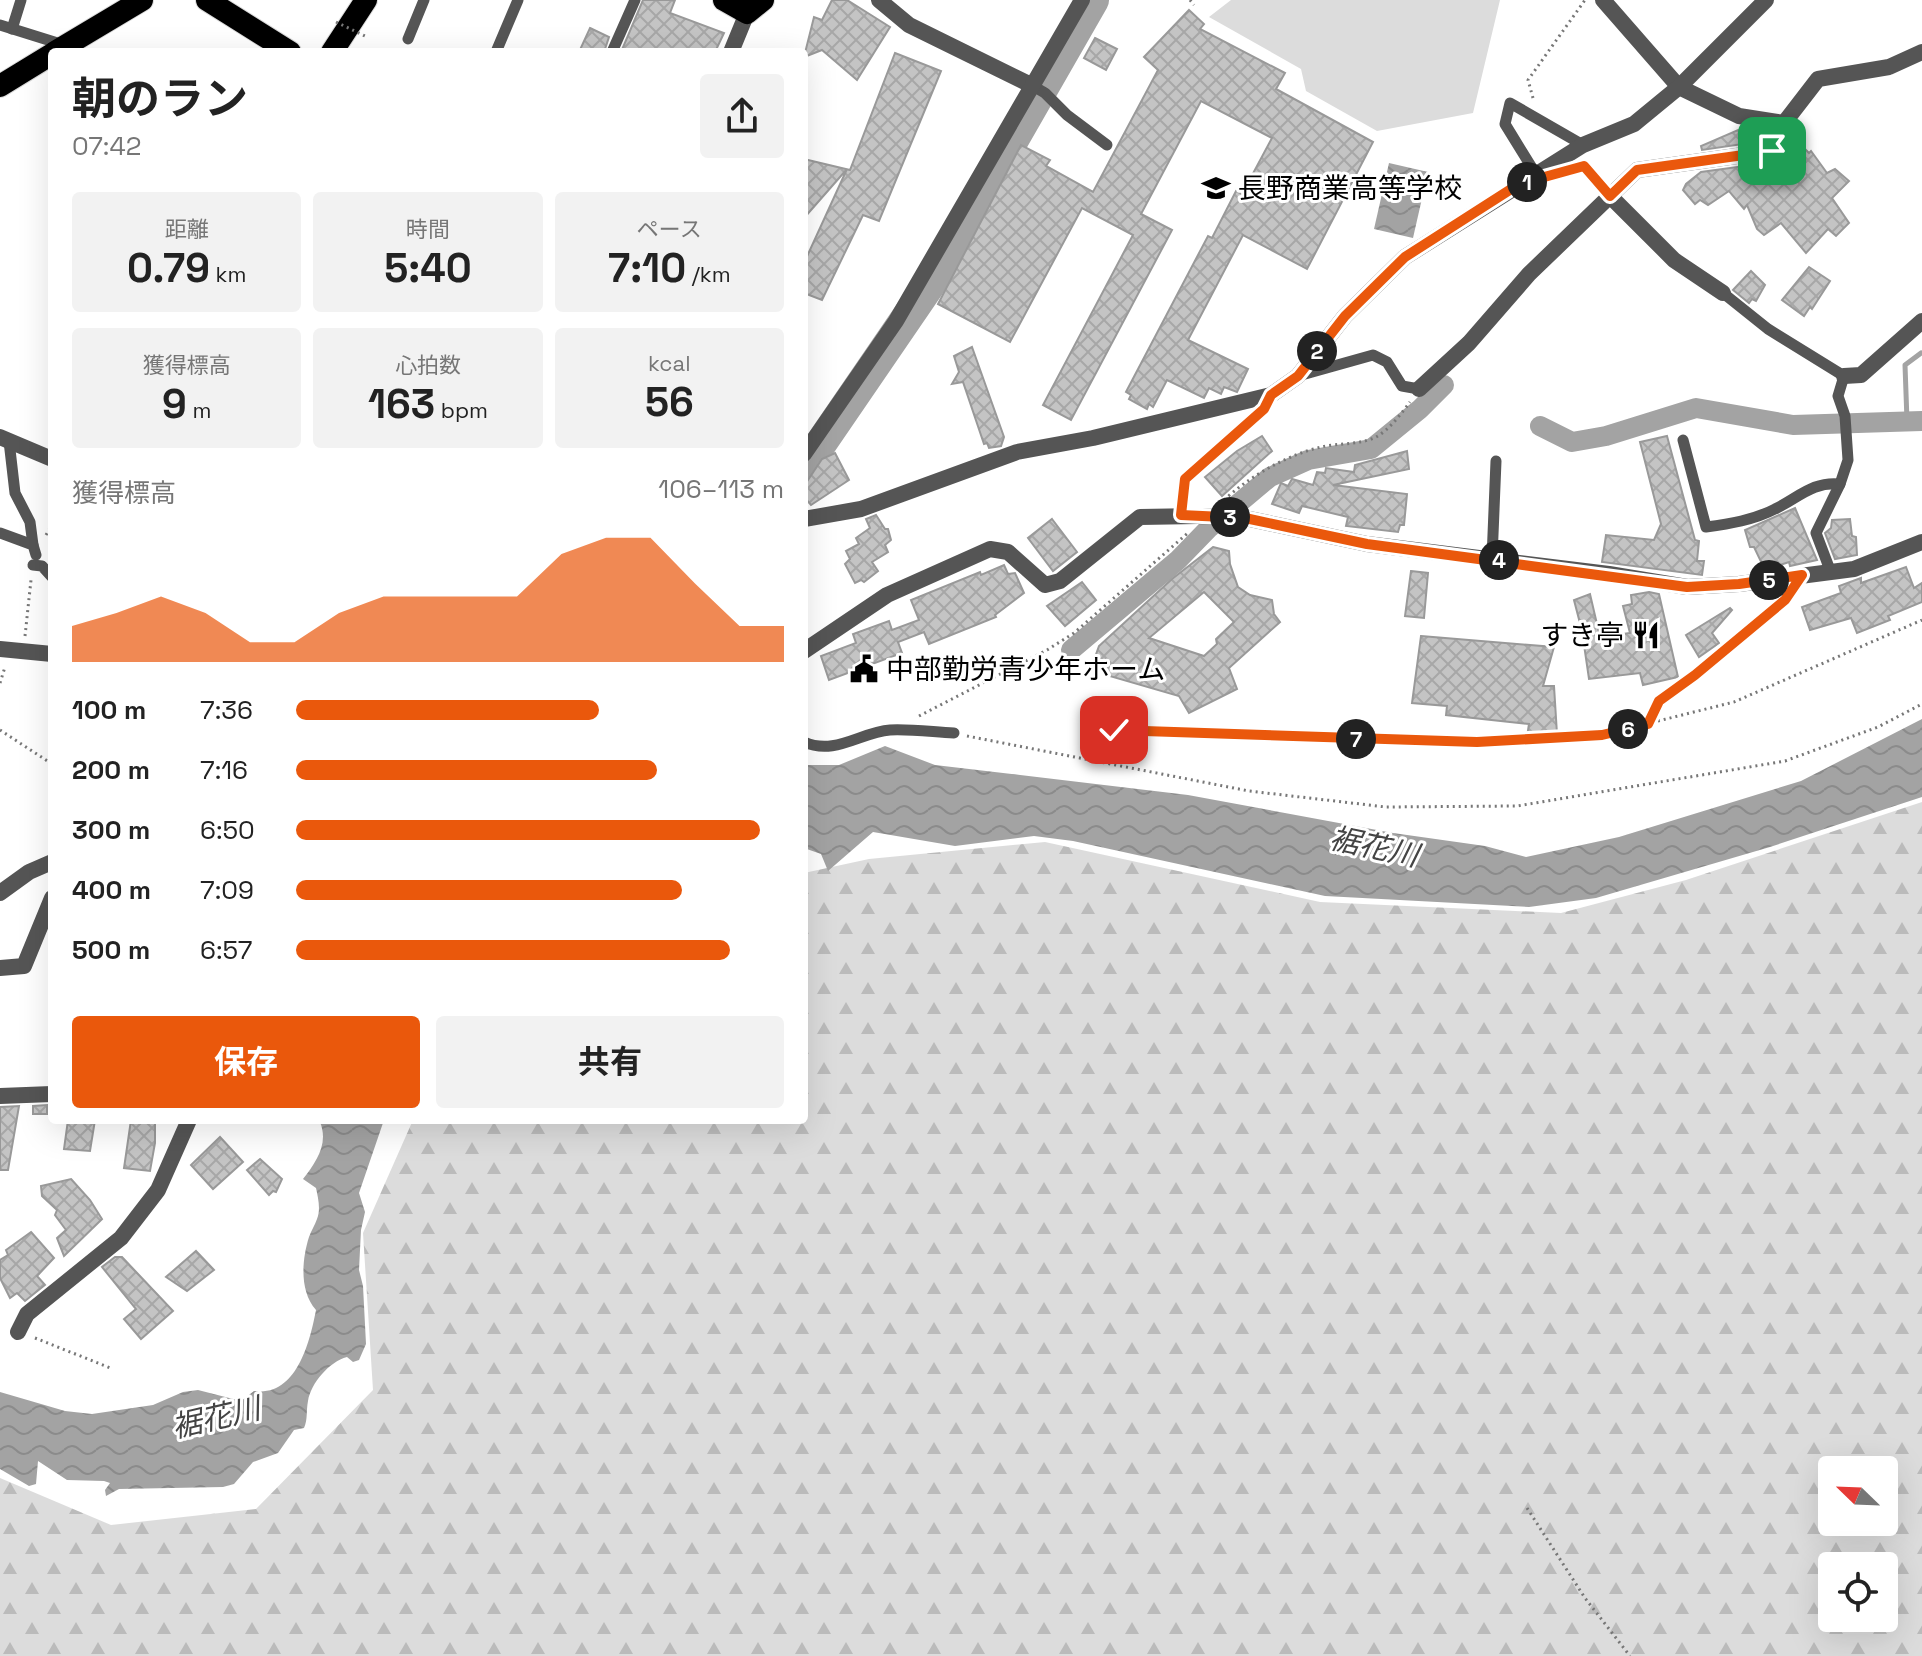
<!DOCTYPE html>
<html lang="ja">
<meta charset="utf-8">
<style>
body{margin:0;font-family:"Space Grotesk","Noto Sans JP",sans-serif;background:#f2f2f2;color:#222;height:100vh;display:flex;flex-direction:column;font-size:30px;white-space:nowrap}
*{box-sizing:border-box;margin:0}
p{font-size:26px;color:#767676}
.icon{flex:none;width:44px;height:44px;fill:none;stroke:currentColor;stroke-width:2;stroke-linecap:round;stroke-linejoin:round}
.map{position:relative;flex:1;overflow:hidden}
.panel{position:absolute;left:48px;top:48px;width:760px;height:1076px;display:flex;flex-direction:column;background:#fff;border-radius:8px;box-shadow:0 8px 32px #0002}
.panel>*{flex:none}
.needle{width:52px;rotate:293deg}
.tools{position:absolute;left:1818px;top:1456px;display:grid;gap:16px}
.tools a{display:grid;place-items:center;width:80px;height:80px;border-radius:8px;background:#fff;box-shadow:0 8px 32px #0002;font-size:40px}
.pin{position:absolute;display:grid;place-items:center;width:68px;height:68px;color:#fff;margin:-34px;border-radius:16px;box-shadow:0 4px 12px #0006}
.km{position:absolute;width:40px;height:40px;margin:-20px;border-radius:50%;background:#222;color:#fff;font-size:22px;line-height:40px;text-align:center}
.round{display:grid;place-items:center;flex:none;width:84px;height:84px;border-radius:8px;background:#f2f2f2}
.headline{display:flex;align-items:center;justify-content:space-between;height:136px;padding:0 24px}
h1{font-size:44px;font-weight:700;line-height:60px}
.metrics{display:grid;grid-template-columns:repeat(3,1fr);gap:12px;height:136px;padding:8px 24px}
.metrics div{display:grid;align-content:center;border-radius:8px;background:#f2f2f2;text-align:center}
.metrics b{font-size:40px;font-weight:700}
.metrics small{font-size:22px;font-weight:400}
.metrics p{font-size:22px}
.chart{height:224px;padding:16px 24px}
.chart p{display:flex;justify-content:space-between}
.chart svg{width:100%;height:144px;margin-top:8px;fill:#ea580c;opacity:.7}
.button{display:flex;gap:16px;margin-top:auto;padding:16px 24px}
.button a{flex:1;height:92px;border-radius:8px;background:#ea580c;color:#fff;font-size:32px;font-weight:700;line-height:92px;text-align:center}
.button a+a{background:#f2f2f2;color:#222}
ul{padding:0 24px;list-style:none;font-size:26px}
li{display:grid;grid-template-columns:128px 96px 1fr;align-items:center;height:60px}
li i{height:20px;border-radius:10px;background:#ea580c}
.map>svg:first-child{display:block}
.green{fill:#dcdcdc}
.forest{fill:url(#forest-firs);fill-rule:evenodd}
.water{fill:url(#water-waves)}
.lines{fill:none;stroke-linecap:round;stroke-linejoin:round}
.stream{stroke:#a3a3a3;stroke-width:5}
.canal{stroke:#a3a3a3;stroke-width:20}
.river{stroke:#a3a3a3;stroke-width:32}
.building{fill:url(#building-cross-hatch);stroke:#999;stroke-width:2;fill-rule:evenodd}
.trunk-casing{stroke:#dbdbdb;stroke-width:24}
.path{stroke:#777;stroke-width:3;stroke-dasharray:2 4;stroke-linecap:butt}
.service{stroke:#555;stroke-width:11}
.minor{stroke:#555;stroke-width:16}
.trunk{stroke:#000;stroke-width:22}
.path-bridge{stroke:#777;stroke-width:3;stroke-dasharray:2 4;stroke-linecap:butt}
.minor-bridge{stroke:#555;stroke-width:16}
.route-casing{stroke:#fff;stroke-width:16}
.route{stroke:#ea580c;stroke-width:10}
.labels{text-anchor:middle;stroke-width:6;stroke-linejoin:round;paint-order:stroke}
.poi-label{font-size:28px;fill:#000;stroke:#fff;text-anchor:start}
.water-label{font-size:30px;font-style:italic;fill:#444;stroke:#fff}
</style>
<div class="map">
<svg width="1922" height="1656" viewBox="0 0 1922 1656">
<defs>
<pattern id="forest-firs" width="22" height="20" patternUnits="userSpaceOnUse" patternTransform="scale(2)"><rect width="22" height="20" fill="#dcdcdc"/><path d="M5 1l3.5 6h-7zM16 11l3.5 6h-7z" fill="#bbb"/></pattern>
<pattern id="water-waves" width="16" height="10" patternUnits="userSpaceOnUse" patternTransform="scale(2)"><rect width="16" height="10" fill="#a3a3a3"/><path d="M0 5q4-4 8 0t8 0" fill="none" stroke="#8b8b8b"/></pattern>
<pattern id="building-cross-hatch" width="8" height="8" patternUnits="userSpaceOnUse" patternTransform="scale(2)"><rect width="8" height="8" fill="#c4c4c4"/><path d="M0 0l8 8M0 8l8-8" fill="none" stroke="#a7a7a7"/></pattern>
</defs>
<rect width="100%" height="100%" fill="#fff"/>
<polygon class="green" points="1231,0 1500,0 1473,113 1377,131 1306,91 1301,69 1209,17"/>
<path class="forest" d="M1922,802V1656H0V1478L111,1525L256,1509L373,1390L363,1233L413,1120H804V873L869,859L1045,842L1320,902L1561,913L1686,880ZM1832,1470H1884V1522H1832ZM1832,1566H1884V1618H1832Z"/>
<g class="water">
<polygon points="1389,163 1428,172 1413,238 1374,229"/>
<polygon points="1922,719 1922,797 1770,847 1596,898 1529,907 1325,896 1073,841 1034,836 955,846 873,832 828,871 821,854 804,848 804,765 839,765 885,746 935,765 1188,795 1393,833 1485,846 1526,857 1619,837 1801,781"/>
<path d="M322,1120H384L359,1193L365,1212L361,1230L359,1270L363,1286L366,1344L359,1360L353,1362L347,1357C329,1362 311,1383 308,1401C306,1411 308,1419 304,1428L294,1430L278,1453L253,1462L234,1484L223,1487L119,1489L106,1496L105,1490L110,1483L104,1481L67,1480L38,1461L36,1484L29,1486L0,1469V1392L65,1411L92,1414L153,1405L183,1392L198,1390L241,1401L254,1391C297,1397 310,1341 316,1310C299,1291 302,1259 309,1237C311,1231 315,1225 317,1219C321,1209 318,1198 316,1188L303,1179C316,1162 329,1144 320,1122Z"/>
</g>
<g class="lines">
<polyline class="stream" points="1907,421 1905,365 1921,353"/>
<g class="canal">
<polyline points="1540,426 1572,442 1606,436 1696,408 1793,425 1922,421"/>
<polyline points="1071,650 1178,560 1209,528 1270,477 1308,460 1371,449 1420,409 1444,385"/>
</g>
<polyline class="river" points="804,468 932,281 1093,0"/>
</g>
<g class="building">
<polygon points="643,0 675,0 670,13 724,33 715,52 621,52"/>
<polygon points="832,0 847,0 890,27 857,80 822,50 804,57 814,17 822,20"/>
<polygon points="1189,10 1204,24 1200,29 1285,73 1276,89 1373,142 1307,269 1243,235 1188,340 1248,369 1237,392 1224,387 1221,394 1209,388 1204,398 1167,380 1153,407 1149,404 1147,409 1129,399 1131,395 1126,392 1208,236 1212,238 1236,191 1242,194 1272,138 1201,101 1141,214 1172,230 1071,420 1043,405 1133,235 1082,208 1010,342 938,304 1021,145 1050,160 1046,166 1093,192 1158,70 1144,57"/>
<polygon points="590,28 609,37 604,52 579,52"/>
<polygon points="1095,38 1117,49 1106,70 1084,58"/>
<polygon points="895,53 941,71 879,221 863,215 822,300 804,293 804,263 847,169 804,218 804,159 850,170"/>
<polygon points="1738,130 1743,144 1702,150 1701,146"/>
<polygon points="1797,141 1809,153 1811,151 1827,173 1835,169 1849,181 1832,198 1849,223 1836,236 1828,229 1806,253 1781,223 1764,235 1757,229 1747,205 1744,209 1729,191 1708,205 1700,200 1695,204 1683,190 1686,184 1701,172 1759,164 1763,170"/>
<polygon points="1809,267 1830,281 1812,309 1810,307 1804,316 1782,300"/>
<polygon points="1751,271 1765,285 1756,301 1752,299 1749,303 1733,290"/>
<polygon points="972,347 1004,437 1001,446 989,448 987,443 984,444 963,382 952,384 959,372 954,356"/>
<polygon points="1262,436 1272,451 1222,496 1205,477 1237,451"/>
<polygon points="1667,436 1695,540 1699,541 1697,561 1704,561 1702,575 1602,562 1606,535 1654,540 1661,524 1640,442"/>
<polygon points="1407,451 1409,469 1333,485 1407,494 1404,525 1400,525 1398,532 1346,526 1348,517 1302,506 1299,513 1272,504 1281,483 1288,486 1292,479 1313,485 1317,472 1325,473 1326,468 1354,472 1355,465"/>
<polygon points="835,453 849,480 811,505 804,497 804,486 822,459"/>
<polygon points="1795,508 1817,560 1790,566 1789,562 1765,570 1754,547 1750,547 1745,530"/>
<polygon points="876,515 885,529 888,529 891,540 885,545 888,552 872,562 878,571 864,582 861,580 855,583 845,564 850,559 846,551 859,544 856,538 870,528 866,519"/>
<polygon points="1052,519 1077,552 1053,571 1028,538"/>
<polygon points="1850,519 1852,536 1856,537 1857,555 1835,559 1825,533 1831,528 1832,520"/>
<path d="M1213,547L1229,551L1230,564L1238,587L1250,595L1272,600L1274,614L1280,622L1229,668L1237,689L1189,713L1179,696L1106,675L1094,660L1099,646L1172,579ZM1204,592L1234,622L1216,639L1217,644L1204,656L1149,638Z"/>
<polygon points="1004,565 1008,574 1015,573 1024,593 995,615 996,617 929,644 924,632 898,642 902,653 829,680 821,656 856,643 853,634 889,621 892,630 919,620 911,600 980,572 981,575"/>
<polygon points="1906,567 1914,588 1922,583 1922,602 1888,616 1890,620 1857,633 1851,618 1810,630 1802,607 1841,593 1839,586 1861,578 1861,583"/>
<polygon points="1411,571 1428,573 1424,618 1405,616"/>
<polygon points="1082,582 1096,600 1065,626 1047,606"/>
<polygon points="1649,592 1659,594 1678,677 1643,685 1640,673 1589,679 1582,631 1574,600 1590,594 1600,637 1630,633 1623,606 1632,604 1631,595"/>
<polygon points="1730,608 1732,610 1712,633 1719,643 1699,657 1686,635"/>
<polygon points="1421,636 1554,647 1543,686 1554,686 1557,734 1527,737 1529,724 1446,715 1447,706 1412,703"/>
<polygon points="47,1105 47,1114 33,1114 33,1106"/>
<polygon points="19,1106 8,1170 0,1170 0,1107"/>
<polygon points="68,1120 95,1120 90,1151 64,1149"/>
<polygon points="131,1120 155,1120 155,1143 150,1171 124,1168"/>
<polygon points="220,1137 243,1162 213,1189 191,1165"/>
<polygon points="260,1159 282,1179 276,1192 273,1191 269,1195 247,1170"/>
<polygon points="71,1179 90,1200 102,1219 64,1256 57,1238 66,1230 55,1215 57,1210 42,1196 41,1186"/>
<polygon points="31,1232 54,1258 37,1276 45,1285 25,1301 17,1293 10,1298 0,1278 0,1260 8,1255 6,1250"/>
<polygon points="196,1251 214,1270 187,1291 166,1277"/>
<polygon points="115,1257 122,1257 173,1311 141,1339 124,1319 136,1309 102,1267"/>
</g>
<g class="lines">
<defs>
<g id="trunk">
<polyline points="207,0 290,52"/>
<polyline points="724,0 747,13 763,0"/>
<polyline points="55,52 142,0"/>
<polyline points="332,52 366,0"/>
<polyline points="0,86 52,54"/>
</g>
</defs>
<use href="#trunk" class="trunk-casing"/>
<g class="path">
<polyline points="1190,0 1194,5"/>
<polyline points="1533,98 1528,80 1585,0"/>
<polyline points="1183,498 1185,479 1255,417"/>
<path d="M1224,500C1250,476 1287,455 1321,447C1338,443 1360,445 1376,437C1389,430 1401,414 1410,402"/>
<polyline points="46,535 52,525"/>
<polyline points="25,636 31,580"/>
<polyline points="0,683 5,667"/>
<polyline points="919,716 1047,650 1074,633 1189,532"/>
<polyline points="1648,724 1659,701 1684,683"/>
<polyline points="0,730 52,764"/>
<polyline points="1114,730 1477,742 1602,735 1734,702 1922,620"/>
<polyline points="967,736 1249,791 1386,807 1517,806 1785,761 1878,727 1922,704"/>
<polyline points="35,1338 113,1369"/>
<polyline points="1527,1508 1585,1598 1630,1656"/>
</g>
<g class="service">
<polyline points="0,25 64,45"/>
<polyline points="12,29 21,0"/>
<polyline points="408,39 424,0"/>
<polyline points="496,52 518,0"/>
<polyline points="612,52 635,0"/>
<polyline points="1033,86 1045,93 1067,115 1107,145"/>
<polyline points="1537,176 1505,124 1510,103 1583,145"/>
<polyline points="1537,179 1584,166 1610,196"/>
<polyline points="1723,293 1768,329 1844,376 1838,396 1845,416 1848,460 1840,484 1816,533 1830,570"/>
<polyline points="1298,376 1373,355 1387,362 1402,386 1419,389"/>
<path d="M1683,440L1706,527C1729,524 1754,520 1775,509C1798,498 1813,481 1840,484"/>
<polyline points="9,441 15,493 30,522 33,545"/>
<polyline points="0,533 33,545 36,555"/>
<polyline points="1492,559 1496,461"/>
<polyline points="33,565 42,566 52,577"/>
<polyline points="1695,675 1785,600 1802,575"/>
<path d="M804,742C835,756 861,732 890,730C911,729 933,732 954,733"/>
</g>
<g class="minor">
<polyline points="879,0 909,25 1033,86"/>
<polyline points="1603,0 1679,87 1739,116 1784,123 1818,79 1889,67 1922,52"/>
<polyline points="731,52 747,13"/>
<polyline points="1610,196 1674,260 1723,293"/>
<polyline points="1844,376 1861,375 1922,321"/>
<polyline points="1419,389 1469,343 1529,274 1637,170 1772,151 1787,132 1784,123"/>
<polyline points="0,437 52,459"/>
<polyline points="804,454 896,321 1082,0"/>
<polyline points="1245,518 1367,544 1609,574 1687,587 1739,584 1854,569 1922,542"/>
<polyline points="804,519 861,509 1017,452 1093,438 1271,395 1298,376 1345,316 1405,257 1583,145 1634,124 1679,87 1766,0"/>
<polyline points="0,649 52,654"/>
<polyline points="804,651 887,595 990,549 1008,552 1045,585 1060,581 1140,517 1198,516"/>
<polyline points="0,893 29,872 52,862"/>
<polyline points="0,968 24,966 52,898"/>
<polyline points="0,1096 52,1094"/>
<polyline points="18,1332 27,1314 121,1238 158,1190 189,1120"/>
</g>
<use href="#trunk" class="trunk"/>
<polyline class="path-bridge" points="336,22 365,36"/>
<polyline class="minor-bridge" points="1198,516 1245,518"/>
</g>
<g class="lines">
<defs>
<polyline id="route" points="1114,730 1477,742 1602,735 1648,724 1659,701 1695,675 1785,600 1802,575 1739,584 1687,587 1367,544 1245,518 1181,515 1185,479 1264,409 1271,395 1298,376 1345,316 1405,257 1519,184 1584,166 1610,196 1637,170 1772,151"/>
</defs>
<use href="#route" class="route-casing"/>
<use href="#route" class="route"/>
</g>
<defs>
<symbol id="school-bare" viewBox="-9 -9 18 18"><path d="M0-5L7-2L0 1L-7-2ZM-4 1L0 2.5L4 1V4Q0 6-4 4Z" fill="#000" stroke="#fff" stroke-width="2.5" paint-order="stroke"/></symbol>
<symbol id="restaurant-bare" viewBox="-9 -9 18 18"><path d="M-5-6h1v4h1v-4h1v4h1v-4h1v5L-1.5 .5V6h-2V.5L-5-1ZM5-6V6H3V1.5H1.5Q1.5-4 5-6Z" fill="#000" stroke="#fff" stroke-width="2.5" paint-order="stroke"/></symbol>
<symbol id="civic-bare" viewBox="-9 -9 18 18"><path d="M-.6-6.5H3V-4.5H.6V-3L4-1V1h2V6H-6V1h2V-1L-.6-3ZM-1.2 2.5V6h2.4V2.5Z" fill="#000" stroke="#fff" stroke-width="2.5" paint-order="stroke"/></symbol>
</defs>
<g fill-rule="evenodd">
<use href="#school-bare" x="1196" y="168" width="40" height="40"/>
<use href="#restaurant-bare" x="1626" y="615" width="40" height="40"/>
<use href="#civic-bare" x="844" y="649" width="40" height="40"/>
</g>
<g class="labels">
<g class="poi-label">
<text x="1238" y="198">長野商業高等学校</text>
<text x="1624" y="645" text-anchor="end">すき亭</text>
<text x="886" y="679">中部勤労青少年ホーム</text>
</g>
<g class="water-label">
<text transform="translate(1374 847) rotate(12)" y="10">裾花川</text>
<text transform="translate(216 1418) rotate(-13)" y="10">裾花川</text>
</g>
</g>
</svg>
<div class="tools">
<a><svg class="needle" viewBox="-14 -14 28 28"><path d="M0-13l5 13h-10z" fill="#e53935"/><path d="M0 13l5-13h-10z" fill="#767676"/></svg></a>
<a><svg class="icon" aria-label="locate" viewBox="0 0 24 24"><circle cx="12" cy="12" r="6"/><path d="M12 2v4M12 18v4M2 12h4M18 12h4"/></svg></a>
</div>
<div class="pin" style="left:1772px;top:151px;background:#1e9e55"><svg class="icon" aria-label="arrive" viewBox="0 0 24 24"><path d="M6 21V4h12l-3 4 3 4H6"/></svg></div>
<div class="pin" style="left:1114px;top:730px;background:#d93025"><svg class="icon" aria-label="check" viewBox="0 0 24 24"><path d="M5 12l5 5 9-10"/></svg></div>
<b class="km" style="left:1527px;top:182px">1</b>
<b class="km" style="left:1317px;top:351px">2</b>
<b class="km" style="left:1230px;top:517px">3</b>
<b class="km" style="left:1499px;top:560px">4</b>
<b class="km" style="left:1769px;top:580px">5</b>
<b class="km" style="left:1628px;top:729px">6</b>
<b class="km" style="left:1356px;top:739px">7</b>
<section class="panel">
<div class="headline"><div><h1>朝のラン</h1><p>07:42</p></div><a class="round"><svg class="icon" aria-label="share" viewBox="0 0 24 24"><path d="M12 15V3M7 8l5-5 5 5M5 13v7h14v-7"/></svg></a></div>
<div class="metrics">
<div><p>距離</p><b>0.79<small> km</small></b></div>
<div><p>時間</p><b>5:40</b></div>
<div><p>ペース</p><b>7:10<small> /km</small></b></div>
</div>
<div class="metrics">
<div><p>獲得標高</p><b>9<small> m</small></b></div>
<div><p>心拍数</p><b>163<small> bpm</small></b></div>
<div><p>kcal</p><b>56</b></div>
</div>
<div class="chart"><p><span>獲得標高</span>106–113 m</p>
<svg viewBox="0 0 160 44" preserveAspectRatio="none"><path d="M0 44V33L10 29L20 24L30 29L40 38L50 38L60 29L70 24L80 24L90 24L100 24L110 11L120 6L130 6L140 20L150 33L160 33V44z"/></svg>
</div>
<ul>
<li><b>100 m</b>7:36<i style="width:62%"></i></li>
<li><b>200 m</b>7:16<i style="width:74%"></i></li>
<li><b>300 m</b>6:50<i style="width:95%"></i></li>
<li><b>400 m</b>7:09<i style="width:79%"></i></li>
<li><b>500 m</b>6:57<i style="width:89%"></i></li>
</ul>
<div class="button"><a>保存</a><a>共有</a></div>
</section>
</div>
